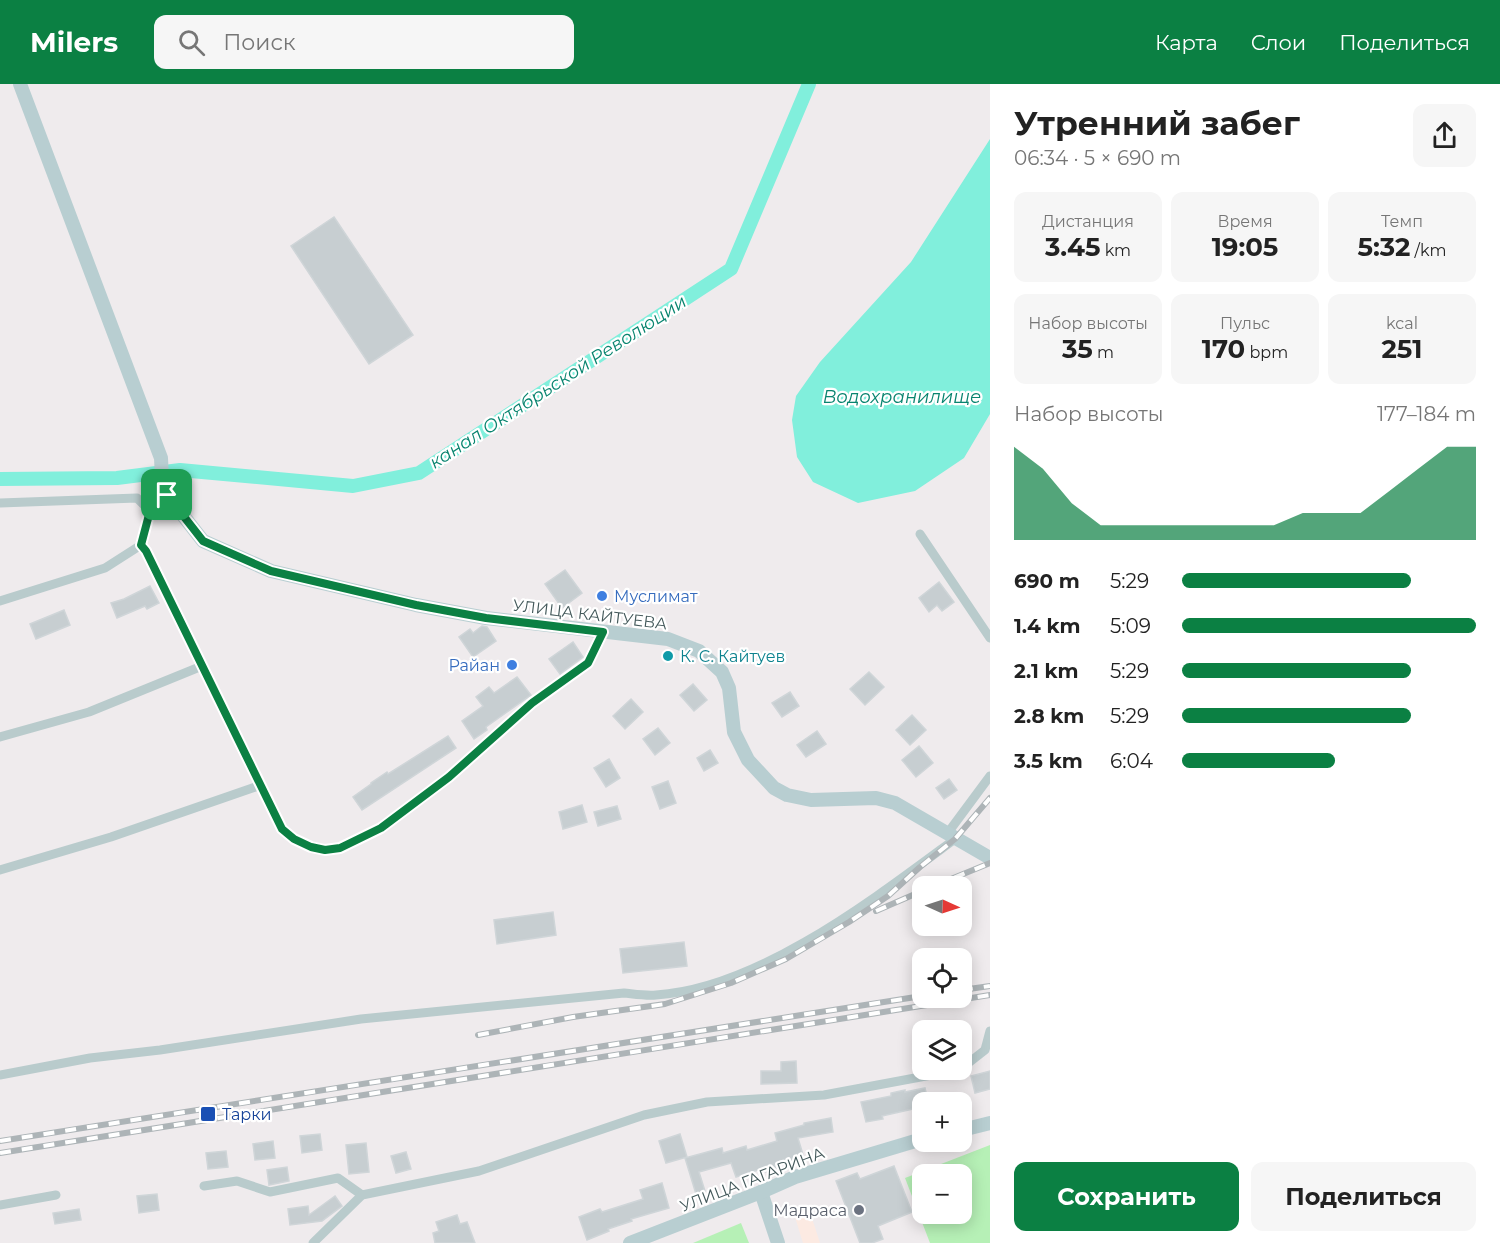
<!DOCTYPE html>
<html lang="ru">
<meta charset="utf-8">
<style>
body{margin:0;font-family:Montserrat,sans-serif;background:#f6f6f6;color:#222;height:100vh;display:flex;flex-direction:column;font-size:22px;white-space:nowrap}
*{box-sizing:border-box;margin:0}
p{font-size:20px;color:#767676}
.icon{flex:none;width:33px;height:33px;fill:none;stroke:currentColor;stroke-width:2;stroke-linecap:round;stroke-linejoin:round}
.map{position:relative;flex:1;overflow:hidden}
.side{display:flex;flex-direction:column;background:#fff;width:510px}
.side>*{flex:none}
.needle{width:39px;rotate:93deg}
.controls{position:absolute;left:912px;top:792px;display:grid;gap:12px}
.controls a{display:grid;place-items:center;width:60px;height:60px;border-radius:12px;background:#fff;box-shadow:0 3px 15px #0003;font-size:30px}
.pin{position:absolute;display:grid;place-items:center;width:51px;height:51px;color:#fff;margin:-26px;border-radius:12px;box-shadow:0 3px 9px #0006}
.round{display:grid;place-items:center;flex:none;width:63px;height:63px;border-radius:12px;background:#f6f6f6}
.head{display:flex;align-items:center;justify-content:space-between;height:102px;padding:0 24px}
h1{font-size:33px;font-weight:700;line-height:45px}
.figures{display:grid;grid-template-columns:repeat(3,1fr);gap:9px;height:102px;padding:6px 24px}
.figures div{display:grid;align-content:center;border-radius:12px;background:#f6f6f6;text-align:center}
.figures b{font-size:26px;font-weight:700}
.figures small{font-size:16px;font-weight:400}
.figures p{font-size:16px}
.chart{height:168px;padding:12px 24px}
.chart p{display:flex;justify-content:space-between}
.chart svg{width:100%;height:108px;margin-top:6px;fill:#0b8043;opacity:.7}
.cta{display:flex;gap:12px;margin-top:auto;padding:12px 24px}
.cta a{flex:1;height:69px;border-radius:12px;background:#0b8043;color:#fff;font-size:24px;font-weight:700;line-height:69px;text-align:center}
.cta a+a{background:#f6f6f6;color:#222}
ul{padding:0 24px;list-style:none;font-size:20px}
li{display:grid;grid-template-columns:96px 72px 1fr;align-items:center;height:45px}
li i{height:15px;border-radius:8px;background:#0b8043}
header{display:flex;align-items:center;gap:36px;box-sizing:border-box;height:84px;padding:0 30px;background:#0b8043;color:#fff}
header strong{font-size:28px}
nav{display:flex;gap:33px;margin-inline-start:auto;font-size:21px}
.search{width:420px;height:54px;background:#f6f6f6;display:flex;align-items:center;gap:15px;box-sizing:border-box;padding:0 21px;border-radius:12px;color:#767676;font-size:22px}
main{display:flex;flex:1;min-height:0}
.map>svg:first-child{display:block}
.commercial{fill:#fceae2}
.green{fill:#b6f0b6;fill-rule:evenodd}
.water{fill:#81efdc}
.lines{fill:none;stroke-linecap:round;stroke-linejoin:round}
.canal{stroke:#81efdc;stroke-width:14}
.building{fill:#c7ced1;stroke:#cfd5d8;stroke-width:1.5}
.street{stroke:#b9cbcc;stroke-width:9}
.secondary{stroke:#b8ced1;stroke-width:14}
.rail-casing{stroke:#adb4b7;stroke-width:6}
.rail{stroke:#fff;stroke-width:4;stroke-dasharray:11;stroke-linecap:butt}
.route-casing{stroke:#fff;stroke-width:12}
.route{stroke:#0b8043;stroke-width:8}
.shop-dot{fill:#3f7fe0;stroke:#fff;stroke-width:2}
.culture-dot{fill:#0f9aa8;stroke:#fff;stroke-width:2}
.transit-dot{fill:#1a4fb4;stroke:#fff;stroke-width:2}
.worship-dot{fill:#6b7280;stroke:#fff;stroke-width:2}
.labels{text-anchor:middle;stroke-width:4.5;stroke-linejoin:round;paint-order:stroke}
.shop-label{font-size:16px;fill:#366cbe;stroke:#fff;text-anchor:start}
.street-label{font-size:16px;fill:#43585a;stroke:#fff}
.culture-label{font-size:16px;fill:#0d838f;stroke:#fff;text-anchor:start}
.transit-label{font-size:16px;fill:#164399;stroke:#fff;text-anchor:start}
.worship-label{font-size:16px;fill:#5b616d;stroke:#fff;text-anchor:end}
.water-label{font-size:18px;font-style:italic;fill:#08846f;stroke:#fff}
</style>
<header>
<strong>Milers</strong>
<div class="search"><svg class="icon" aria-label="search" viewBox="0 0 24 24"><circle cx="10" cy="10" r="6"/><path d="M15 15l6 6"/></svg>Поиск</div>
<nav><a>Карта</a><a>Слои</a><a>Поделиться</a></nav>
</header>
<main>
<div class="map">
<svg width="990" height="1159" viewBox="0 0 990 1159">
<rect width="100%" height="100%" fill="#efebed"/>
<polygon class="commercial" points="809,1125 820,1159 803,1159 794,1130"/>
<g class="green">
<path d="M990,1061V1159H930L905,1094ZM922,1090H962V1130H922Z"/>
<polygon points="741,1139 749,1159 693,1159"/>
</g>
<polygon class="water" points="990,55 990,330 964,374 915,407 858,419 813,398 797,373 792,336 796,312 820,278 911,178"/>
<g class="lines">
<polyline class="canal" points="0,395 117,394 180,386 353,402 419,389 731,185 809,0"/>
</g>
<g class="building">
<polygon points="334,133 413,251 369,280 291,162"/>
<polygon points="565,486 582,509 562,524 545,500"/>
<polygon points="939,498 954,518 942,527 937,521 929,528 919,514"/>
<polygon points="150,502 159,519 147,525 145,522 117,534 111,519 124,515"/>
<polygon points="64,526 70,541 36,555 30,540"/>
<polygon points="482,542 487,543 496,557 473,573 459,553 470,545 473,549"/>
<polygon points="573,558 583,573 560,590 549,575"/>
<polygon points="869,588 884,603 865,621 850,605"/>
<polygon points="517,593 531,611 486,643 487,646 474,655 462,637 483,622 476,613 489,603 494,609"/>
<polygon points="693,600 707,616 694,627 680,611"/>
<polygon points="790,608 799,622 782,633 772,619"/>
<polygon points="631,615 643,628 625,645 613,632"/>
<polygon points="912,631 926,646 910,661 896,646"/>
<polygon points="658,644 670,659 655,671 643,655"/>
<polygon points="817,647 826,660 806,673 797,661"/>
<polygon points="448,652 456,664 362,726 353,713 371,700 371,699 387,688 388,690"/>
<polygon points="919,662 933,679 916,693 902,676"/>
<polygon points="710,666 718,679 704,687 697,674"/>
<polygon points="609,675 620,694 606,703 594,684"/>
<polygon points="949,695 957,706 944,715 936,704"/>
<polygon points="668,697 676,719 660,725 652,703"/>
<polygon points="582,721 587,738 563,745 559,728"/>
<polygon points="617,722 621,735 598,742 594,728"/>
<polygon points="553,828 556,851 497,860 494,836"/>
<polygon points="684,858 687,882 623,889 620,865"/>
<polygon points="796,977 797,999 761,1000 761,987 781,987 781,978"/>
<polygon points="990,987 990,1005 975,1009 971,992"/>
<polygon points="925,1004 928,1018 922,1018 922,1046 918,1047 913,1025 882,1032 883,1035 866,1038 861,1018 891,1012 891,1009 905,1006 905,1008"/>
<polygon points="831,1034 833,1048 798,1054 804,1074 776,1082 777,1084 766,1088 765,1084 736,1093 731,1079 699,1088 705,1107 696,1110 685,1074 722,1064 723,1069 746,1062 747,1066 777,1057 775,1049 804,1041 804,1039"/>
<polygon points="320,1050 322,1066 302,1069 300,1052"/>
<polygon points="680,1050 687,1073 666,1079 659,1057"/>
<polygon points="273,1057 275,1074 255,1076 253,1060"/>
<polygon points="366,1059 369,1088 349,1090 346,1061"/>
<polygon points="226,1067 228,1083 208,1085 206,1069"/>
<polygon points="406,1068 411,1085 396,1089 391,1072"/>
<polygon points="894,1082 912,1128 878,1142 883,1155 872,1159 860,1159 836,1097 857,1089 860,1095"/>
<polygon points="287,1083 289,1097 269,1101 267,1086"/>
<polygon points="662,1099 669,1124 631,1135 632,1137 608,1145 609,1147 587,1156 579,1133 600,1125 602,1128 643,1115 640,1106"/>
<polygon points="157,1110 159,1126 139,1129 137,1112"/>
<polygon points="335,1112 342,1122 322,1137 290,1141 288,1125 308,1122 309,1131"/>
<polygon points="79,1125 81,1136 55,1140 53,1129"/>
<polygon points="457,1131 460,1140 467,1138 475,1159 435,1159 433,1149 439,1147 436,1138"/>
</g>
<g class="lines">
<g class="street">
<polyline points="0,419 137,414 150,427"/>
<polyline points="920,450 990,554"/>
<polyline points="141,461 146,467 282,745 294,755 311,763 325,766 340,764 381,744 449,693 532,619 588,579 603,548"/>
<polyline points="141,461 150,427 167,411"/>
<polyline points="0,517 105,484 141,461"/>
<polyline points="0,653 89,628 202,582"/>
<polyline points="947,750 990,692"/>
<polyline points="0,786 111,753 261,701"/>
<polyline points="962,984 985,966 990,947"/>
<path d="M0,991L90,974L160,966L361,935L624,909C634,910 646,912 656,911C758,905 875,814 955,755"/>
<polyline points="204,1102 237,1097 270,1108 338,1094 362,1111"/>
<polyline points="0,1121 56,1111"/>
<polyline points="313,1159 362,1111 479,1087 644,1031 707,1018 824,1011 958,986"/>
</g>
<g class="secondary">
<polyline points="20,0 161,374 162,394 167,411 203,457 271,487 416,521 486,534 668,555 699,567 722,588 729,604 734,648 748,676 774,704 787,711 811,716 876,714 895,719 990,774"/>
<polyline points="962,1046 990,1039"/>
<polyline points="761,1108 778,1159"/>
<polyline points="630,1159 761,1108 795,1093 922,1055"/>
</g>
<defs>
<g id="rail">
<polyline points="934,802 990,779"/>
<polyline points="876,827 922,807"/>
<polyline points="962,906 990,902"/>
<polyline points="478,951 573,933 665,920 731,899 786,875 849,838 888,812 920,783 955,755 990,714"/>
<polyline points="0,1057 922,912"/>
<polyline points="0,1069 990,911"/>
</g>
</defs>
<use href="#rail" class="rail-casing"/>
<use href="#rail" class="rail"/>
</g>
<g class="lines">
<defs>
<polygon id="route" points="167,411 203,457 271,487 416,521 486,534 603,548 588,579 532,619 449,693 381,744 340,764 325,766 311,763 294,755 282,745 146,467 141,461 150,427"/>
</defs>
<use href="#route" class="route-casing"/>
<use href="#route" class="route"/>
</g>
<g class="shop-dot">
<circle cx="602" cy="512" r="6"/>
<circle cx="512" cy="581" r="6"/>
</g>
<circle class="culture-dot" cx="668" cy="572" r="6"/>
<rect class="transit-dot" x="200" y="1022" width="16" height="16" rx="3"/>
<circle class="worship-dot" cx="859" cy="1126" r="6"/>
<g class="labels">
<g class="shop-label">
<text x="614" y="518">Муслимат</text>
<text x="500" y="587" text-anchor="end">Райан</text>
</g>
<g class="street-label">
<text transform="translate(590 530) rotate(7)" y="6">УЛИЦА КАЙТУЕВА</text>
<text transform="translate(752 1095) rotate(-21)" y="6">УЛИЦА ГАГАРИНА</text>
</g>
<g class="culture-label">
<text x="680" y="578">К. С. Кайтуев</text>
</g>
<g class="transit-label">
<text x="222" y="1036">Тарки</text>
</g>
<g class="worship-label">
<text x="847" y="1132">Мадраса</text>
</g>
<g class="water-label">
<text transform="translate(558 298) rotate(-33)" y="6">канал Октябрьской Революции</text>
<text x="902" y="319">Водохранилище</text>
</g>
</g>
</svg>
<div class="controls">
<a><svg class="needle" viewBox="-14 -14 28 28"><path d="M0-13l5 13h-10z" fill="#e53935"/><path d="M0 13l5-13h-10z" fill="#767676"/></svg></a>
<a><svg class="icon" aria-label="locate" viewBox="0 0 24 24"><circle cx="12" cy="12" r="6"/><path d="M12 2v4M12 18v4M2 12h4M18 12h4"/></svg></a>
<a><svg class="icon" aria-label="layers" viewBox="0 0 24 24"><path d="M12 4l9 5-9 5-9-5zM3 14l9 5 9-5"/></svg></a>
<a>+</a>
<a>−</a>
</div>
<div class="pin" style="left:167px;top:411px;background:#1e9e55"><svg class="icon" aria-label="arrive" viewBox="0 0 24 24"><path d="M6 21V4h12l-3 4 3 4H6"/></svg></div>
</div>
<section class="side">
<div class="head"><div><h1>Утренний забег</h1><p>06:34 · 5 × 690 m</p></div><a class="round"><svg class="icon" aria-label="share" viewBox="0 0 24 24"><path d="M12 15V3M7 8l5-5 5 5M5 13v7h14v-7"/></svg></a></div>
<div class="figures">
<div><p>Дистанция</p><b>3.45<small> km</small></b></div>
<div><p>Время</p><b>19:05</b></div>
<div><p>Темп</p><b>5:32<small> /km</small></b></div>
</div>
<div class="figures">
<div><p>Набор высоты</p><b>35<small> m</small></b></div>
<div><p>Пульс</p><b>170<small> bpm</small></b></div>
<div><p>kcal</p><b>251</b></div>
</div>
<div class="chart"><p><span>Набор высоты</span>177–184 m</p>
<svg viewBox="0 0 160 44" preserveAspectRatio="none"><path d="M0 44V6L10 15L20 29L30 38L40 38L50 38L60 38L70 38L80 38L90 38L100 33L110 33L120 33L130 24L140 15L150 6L160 6V44z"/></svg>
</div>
<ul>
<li><b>690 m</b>5:29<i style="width:78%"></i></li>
<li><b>1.4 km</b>5:09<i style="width:100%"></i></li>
<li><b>2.1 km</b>5:29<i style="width:78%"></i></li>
<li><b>2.8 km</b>5:29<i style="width:78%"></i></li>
<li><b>3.5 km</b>6:04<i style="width:52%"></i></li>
</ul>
<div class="cta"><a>Сохранить</a><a>Поделиться</a></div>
</section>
</main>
